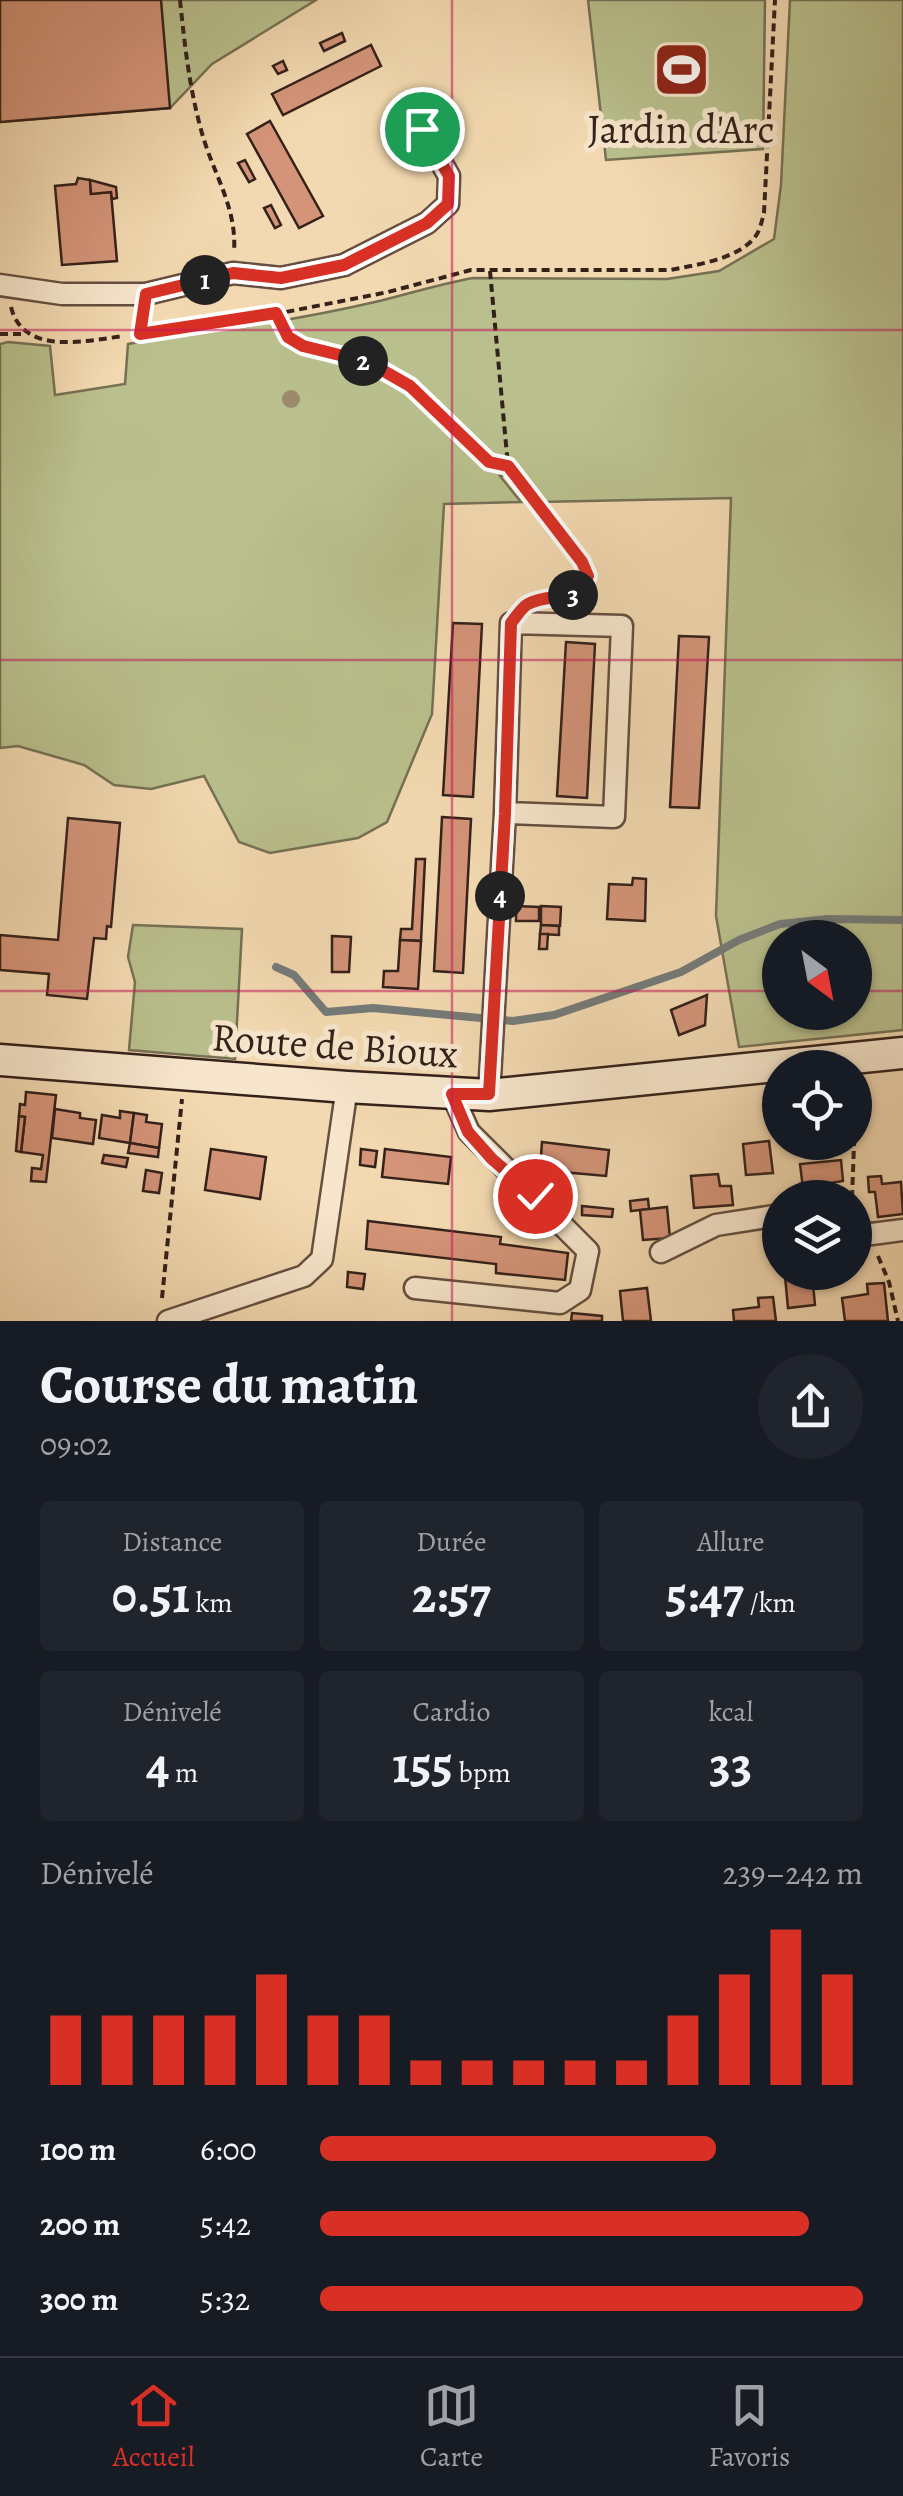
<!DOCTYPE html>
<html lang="fr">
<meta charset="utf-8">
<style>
body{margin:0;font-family:Alegreya,serif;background:#20242c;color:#f1f3f6;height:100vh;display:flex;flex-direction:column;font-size:38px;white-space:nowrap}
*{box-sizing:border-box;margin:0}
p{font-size:32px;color:#9ea1a6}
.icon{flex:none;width:55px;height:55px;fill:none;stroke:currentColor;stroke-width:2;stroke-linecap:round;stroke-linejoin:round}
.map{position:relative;height:1321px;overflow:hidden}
.drawer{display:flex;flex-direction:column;background:#171b24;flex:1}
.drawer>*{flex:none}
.needle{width:65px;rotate:148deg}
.buttons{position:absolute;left:762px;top:920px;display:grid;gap:20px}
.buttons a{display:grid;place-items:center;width:110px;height:110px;border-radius:50%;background:#171b24;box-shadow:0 2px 8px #0004;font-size:50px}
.pin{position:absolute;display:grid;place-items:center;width:85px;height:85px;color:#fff;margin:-42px;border:5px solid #fff;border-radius:50%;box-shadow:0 2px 10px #0007}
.km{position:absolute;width:50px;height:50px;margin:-25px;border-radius:50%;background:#222;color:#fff;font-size:28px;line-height:50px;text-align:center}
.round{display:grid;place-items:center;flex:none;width:105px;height:105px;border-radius:52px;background:#20242c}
.head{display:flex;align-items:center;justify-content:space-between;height:170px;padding:0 40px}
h1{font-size:55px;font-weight:700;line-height:75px}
.stats{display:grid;grid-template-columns:repeat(3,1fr);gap:15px;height:170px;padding:10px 40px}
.stats div{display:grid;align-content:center;border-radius:10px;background:#20242c;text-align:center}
.stats b{font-size:50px;font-weight:700}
.stats small{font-size:28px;font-weight:400}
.stats p{font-size:28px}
.chart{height:280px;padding:20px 40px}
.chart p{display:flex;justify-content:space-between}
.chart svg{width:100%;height:180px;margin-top:10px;stroke:#d93025;stroke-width:6}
ul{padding:0 40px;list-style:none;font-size:32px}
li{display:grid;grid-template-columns:160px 120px 1fr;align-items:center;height:75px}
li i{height:25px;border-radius:12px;background:#d93025}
.dock{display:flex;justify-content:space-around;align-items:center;height:140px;border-top:2px solid #363941;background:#171b24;font-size:28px;color:#9ea1a6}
.dock a{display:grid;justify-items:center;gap:5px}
.dock .current{color:#d93025}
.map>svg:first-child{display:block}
.green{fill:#b9c08d;stroke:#767054;stroke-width:2.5;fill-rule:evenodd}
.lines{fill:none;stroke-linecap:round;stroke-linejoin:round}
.stream{stroke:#757b79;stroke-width:8}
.building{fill:#d49479;stroke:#34211a;stroke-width:2.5}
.lane-casing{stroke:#644f40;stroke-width:15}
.street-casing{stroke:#644f40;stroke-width:25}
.secondary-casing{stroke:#34211a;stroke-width:35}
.path{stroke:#34211a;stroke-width:4;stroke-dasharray:8 5;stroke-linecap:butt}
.lane{stroke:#f7e6cc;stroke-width:10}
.street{stroke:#f7e6cc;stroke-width:20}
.secondary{stroke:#f7e6cc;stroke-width:30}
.tree{fill:#9c8a6e}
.route-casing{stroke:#fff;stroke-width:20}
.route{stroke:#d93025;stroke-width:12}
.grid{fill:none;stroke:#c2185b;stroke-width:2.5;stroke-opacity:0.55}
.labels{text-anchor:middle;stroke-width:10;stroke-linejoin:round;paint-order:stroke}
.poi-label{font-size:40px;fill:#34211a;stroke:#f7e6cc}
.street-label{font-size:40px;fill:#34211a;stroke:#f7e6cc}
</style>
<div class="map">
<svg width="903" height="1321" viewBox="0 0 903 1321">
<rect width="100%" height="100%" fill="#f3d9b1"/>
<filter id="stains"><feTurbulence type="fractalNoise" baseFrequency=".002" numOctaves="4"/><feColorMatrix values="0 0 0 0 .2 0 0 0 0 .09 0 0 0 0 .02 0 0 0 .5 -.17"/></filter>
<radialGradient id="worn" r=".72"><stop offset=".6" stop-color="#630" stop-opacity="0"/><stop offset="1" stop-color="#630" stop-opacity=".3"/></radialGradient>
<g class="green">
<polygon points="0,0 316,0 212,64 170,108 0,122"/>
<polygon points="588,0 765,0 763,149 606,160"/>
<path d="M790,0H903V1030L739,1047L716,916L731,498L539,502L516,474L500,476L521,502L444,504L432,714L387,822L358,838L270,853L239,842L204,776L151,789L114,785L84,765L18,746L0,748V344L8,342L50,346L55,395L125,384L128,344C210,332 293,321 375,302C408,294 440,284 473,278L667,279L719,271L774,239L781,185ZM780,938H855V1012H780Z"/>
<polygon points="133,925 242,929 235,1059 129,1050 135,982 128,957"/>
</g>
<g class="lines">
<polyline class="stream" points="276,967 294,975 326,1012 373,1008 513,1021 554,1015 681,972 739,940 780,924 828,919 903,920"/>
</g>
<g class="building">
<polygon points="0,0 161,0 170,108 0,122"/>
<polygon points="342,33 345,41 324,51 320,43"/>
<polygon points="371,45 381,66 283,115 272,94"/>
<polygon points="283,61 287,70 278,74 273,66"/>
<polygon points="270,121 323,216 299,228 247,134"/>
<polygon points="245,160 255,179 249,182 238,163"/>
<polygon points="78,178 90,180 91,194 111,192 117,261 62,265 55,186 76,184"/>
<polygon points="90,180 116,187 117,198 112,199 111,192 91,194"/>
<polygon points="271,205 281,225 275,228 264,208"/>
<polygon points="453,623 482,624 473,797 443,795"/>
<polygon points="679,636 709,637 699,808 670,807"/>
<polygon points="566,642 595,644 587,798 557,796"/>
<polygon points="442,817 471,819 463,973 434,971"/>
<polygon points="68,818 120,823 111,927 107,926 106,939 94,938 87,999 47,995 49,974 0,970 0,935 58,940"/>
<polygon points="416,859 425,859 421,941 400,940 401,929 412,929"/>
<polygon points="633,878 646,879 645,921 607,919 609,884 632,885"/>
<polygon points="516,906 539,907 539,921 516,921"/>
<polygon points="541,906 561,907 560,926 541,925"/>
<polygon points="541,925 559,926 559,935 540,934"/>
<polygon points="540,934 548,934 547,949 539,949"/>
<polygon points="332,936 351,937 349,972 332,972"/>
<polygon points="400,940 421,941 418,989 383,987 384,971 398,971"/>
<polygon points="707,995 705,1025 679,1035 671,1010"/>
<polygon points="26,1092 56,1095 46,1182 31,1181 32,1168 41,1169 43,1155 21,1152 25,1117 19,1116 20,1104 25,1105"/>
<polygon points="55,1109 80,1113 80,1118 96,1120 93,1144 52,1138"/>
<polygon points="120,1111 134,1113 130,1143 99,1138 102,1115 120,1118"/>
<polygon points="134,1113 147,1115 146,1122 162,1124 159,1148 130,1143"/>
<polygon points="19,1116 25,1117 21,1152 16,1151"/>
<polygon points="769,1141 773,1173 746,1175 743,1144"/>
<polygon points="542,1142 609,1150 606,1176 540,1170"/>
<polygon points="130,1143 159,1148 158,1157 128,1153"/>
<polygon points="211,1149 266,1157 260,1199 205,1190"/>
<polygon points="361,1149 377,1151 375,1167 360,1165"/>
<polygon points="385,1149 451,1157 448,1184 382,1177"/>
<polygon points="104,1155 128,1158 126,1167 102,1163"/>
<polygon points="841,1160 843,1181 830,1183 831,1193 804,1196 800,1164"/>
<polygon points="146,1170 162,1173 159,1193 143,1191"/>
<polygon points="718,1174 720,1186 731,1186 733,1205 694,1208 691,1176"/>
<polygon points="881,1176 882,1184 901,1182 903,1214 878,1217 875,1192 869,1192 868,1177"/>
<polygon points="648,1199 649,1209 631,1211 630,1201"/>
<polygon points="582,1206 613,1209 612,1217 582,1215"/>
<polygon points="667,1207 670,1238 643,1240 640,1210"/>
<polygon points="368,1221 501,1237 500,1244 568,1253 565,1280 496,1273 496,1264 366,1249"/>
<polygon points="348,1272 365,1274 363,1289 347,1287"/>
<polygon points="812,1274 815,1305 788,1308 785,1276"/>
<polygon points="884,1283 888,1321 845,1321 842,1298 868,1294 867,1284"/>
<polygon points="647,1288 651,1321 623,1321 620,1291"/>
<polygon points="773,1297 776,1321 734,1321 733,1310 759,1307 758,1298"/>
<polygon points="572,1313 602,1316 602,1321 571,1321"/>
</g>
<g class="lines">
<defs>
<polyline id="lane" points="141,334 146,294"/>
<g id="street">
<polyline points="0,285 62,294 146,294 233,273 281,278 344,265 427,223 448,204 449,176 422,129"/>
<polyline points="489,1095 505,813 614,817 622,626 511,623 505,813"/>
<polyline points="855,1231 872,1234 903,1230"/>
<polyline points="661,1252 716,1225 780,1215"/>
<polyline points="415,1288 560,1303 580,1290 588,1251 469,1132 452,1094"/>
<polyline points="168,1321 304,1276 322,1259 347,1087"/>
</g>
<polyline id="secondary" points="0,1060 347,1087 489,1095 903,1053"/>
</defs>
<use href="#lane" class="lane-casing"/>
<use href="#street" class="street-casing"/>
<use href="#secondary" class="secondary-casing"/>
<g class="path">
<path d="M180,0C185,48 190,94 204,140C216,178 237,210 234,252"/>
<path d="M490,271L508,466L582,562L588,576C580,598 562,597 541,601"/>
<path d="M11,307C23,356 86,341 123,336"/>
<polyline points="277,313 289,337 303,347 368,363 411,386 489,462 508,466"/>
<path d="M158,332L240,321L388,292L471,270H670C696,265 738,259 755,237C760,231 762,220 764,213L775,0"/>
<polyline points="0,334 25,334"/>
<polyline points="852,1198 855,1118"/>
<polyline points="878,1256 889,1282 898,1321"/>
<polyline points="162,1298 182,1099"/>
</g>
<use href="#lane" class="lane"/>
<use href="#street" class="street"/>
<use href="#secondary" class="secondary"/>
</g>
<circle class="tree" cx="291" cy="399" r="9"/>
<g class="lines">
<defs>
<path id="route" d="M422,129L449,176L448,204L427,223L344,265L281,278L233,273L146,294L140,334L276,313L288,337L303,346L368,362L410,386L489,462L508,466L582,562L588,576C577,604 551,592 528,604C522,607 516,617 511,623L505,814L489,1094H452L468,1132L492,1159L535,1196"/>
</defs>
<use href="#route" class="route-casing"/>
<use href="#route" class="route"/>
</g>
<path class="grid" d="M452,0V1321M0,330H903M0,660H903M0,991H780M855,991H903"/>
<defs>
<symbol id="stadium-square" viewBox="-11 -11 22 22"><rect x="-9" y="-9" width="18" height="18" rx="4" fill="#8f2418" stroke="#f7e6cc"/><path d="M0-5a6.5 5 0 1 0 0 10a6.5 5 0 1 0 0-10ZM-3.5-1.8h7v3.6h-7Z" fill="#fff"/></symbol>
</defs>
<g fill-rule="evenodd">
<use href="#stadium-square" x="650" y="38" width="63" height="63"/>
</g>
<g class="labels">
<g class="poi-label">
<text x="681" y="143">Jardin d'Arc</text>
</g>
<g class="street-label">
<text transform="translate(335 1045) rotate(4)" y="14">Route de Bioux</text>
</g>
</g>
<rect width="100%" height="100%" filter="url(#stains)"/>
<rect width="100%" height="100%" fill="url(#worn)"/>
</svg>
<div class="buttons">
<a><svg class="needle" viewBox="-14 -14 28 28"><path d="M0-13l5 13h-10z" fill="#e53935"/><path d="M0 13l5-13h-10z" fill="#9ea1a6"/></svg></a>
<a><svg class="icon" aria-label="locate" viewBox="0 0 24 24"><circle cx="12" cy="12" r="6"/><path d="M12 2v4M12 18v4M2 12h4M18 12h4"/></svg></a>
<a><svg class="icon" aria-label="layers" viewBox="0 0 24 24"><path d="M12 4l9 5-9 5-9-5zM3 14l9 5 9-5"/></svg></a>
</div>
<div class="pin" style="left:422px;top:129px;background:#1e9e55"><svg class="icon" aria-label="arrive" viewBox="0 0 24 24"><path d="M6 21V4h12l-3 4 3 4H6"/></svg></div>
<div class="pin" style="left:535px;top:1196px;background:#d93025"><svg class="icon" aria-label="check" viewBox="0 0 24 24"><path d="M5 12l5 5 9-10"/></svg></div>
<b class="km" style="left:205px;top:280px">1</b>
<b class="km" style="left:363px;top:361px">2</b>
<b class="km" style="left:573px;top:595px">3</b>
<b class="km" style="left:500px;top:896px">4</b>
</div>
<section class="drawer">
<div class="head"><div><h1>Course du matin</h1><p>09:02</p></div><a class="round"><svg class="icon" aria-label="share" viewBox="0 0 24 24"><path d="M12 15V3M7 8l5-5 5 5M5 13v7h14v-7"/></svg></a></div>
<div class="stats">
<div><p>Distance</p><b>0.51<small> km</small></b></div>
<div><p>Durée</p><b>2:57</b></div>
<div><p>Allure</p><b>5:47<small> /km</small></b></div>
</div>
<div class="stats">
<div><p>Dénivelé</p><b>4<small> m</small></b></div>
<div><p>Cardio</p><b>155<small> bpm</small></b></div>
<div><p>kcal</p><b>33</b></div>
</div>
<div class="chart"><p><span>Dénivelé</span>239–242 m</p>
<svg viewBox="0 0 160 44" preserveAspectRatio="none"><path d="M5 44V27M15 44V27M25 44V27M35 44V27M45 44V17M55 44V27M65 44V27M75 44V38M85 44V38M95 44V38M105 44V38M115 44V38M125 44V27M135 44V17M145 44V6M155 44V17"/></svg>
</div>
<ul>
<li><b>100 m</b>6:00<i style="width:73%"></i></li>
<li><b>200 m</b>5:42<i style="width:90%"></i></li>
<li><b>300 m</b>5:32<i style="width:100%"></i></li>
</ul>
</section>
<nav class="dock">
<a class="current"><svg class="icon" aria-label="home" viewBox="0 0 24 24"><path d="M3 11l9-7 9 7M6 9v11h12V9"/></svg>Accueil</a>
<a><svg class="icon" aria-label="map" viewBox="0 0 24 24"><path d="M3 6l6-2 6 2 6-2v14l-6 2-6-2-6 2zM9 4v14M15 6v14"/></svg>Carte</a>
<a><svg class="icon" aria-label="saved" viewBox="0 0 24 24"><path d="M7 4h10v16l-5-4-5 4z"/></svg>Favoris</a>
</nav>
